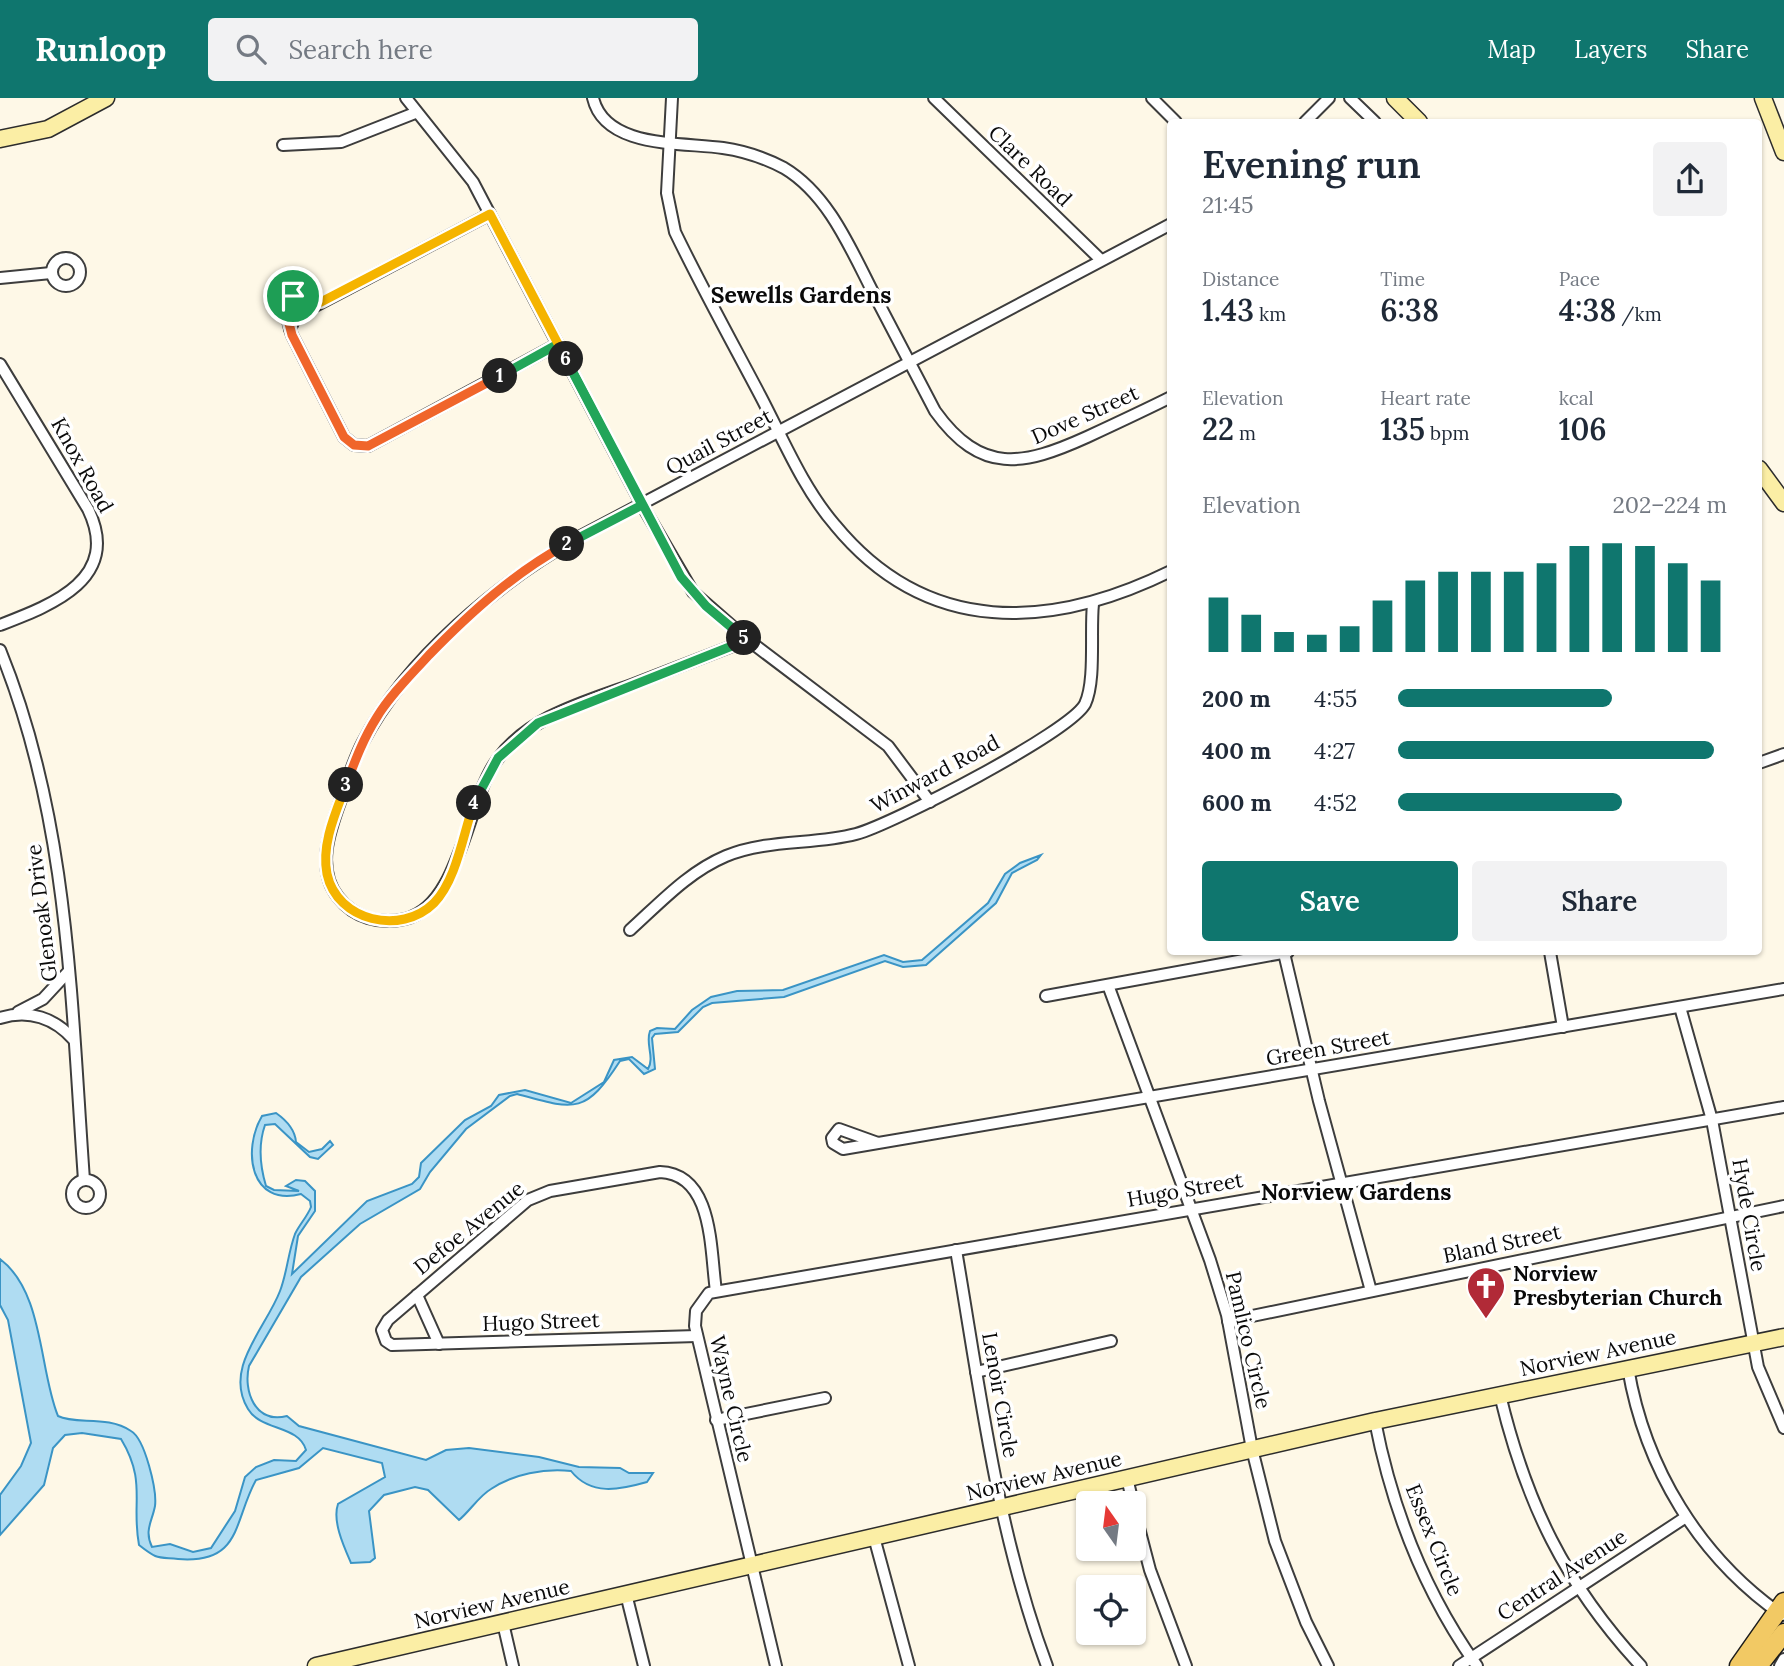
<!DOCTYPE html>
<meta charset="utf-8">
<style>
body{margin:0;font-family:Lora,serif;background:#f2f2f3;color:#1f2937;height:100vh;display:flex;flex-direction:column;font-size:26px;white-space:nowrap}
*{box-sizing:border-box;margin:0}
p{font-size:23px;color:#747a83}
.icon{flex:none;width:38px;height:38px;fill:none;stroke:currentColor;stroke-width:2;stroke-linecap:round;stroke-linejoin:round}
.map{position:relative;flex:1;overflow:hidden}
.details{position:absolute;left:1167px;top:21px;width:595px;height:836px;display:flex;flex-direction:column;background:#fff;border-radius:7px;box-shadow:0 2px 5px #0004}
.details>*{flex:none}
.needle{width:46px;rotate:346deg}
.buttons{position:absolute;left:1076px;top:1393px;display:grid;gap:14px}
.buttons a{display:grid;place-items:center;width:70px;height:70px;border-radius:7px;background:#fff;box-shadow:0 2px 5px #0004;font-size:35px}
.pin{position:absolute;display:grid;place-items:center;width:60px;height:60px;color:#fff;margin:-30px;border:4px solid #fff;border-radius:50%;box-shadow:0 2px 7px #0007}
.km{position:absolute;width:35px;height:35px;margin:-18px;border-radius:50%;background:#222;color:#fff;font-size:19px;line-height:35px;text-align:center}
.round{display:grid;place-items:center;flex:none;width:74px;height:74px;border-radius:7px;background:#f2f2f3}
.headline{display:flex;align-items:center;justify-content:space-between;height:119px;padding:0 35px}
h1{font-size:38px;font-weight:600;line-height:52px}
.stats{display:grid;grid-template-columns:repeat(3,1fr);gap:10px;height:119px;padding:7px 35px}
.stats div{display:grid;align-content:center}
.stats b{font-size:30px;font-weight:600}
.stats small{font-size:19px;font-weight:400}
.stats p{font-size:19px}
.chart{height:196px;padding:14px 35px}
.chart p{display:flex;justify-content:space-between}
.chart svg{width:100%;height:126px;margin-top:7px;stroke:#0f766e;stroke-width:6}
.button{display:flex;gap:14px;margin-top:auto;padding:14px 35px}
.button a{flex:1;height:80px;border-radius:7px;background:#0f766e;color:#fff;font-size:28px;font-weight:600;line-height:80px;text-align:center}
.button a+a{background:#f2f2f3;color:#1f2937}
ul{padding:0 35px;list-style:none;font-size:23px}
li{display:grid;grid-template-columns:112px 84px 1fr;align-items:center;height:52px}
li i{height:18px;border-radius:9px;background:#0f766e}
header{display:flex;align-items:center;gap:42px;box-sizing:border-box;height:98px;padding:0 35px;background:#0f766e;color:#fff}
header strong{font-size:33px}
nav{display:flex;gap:38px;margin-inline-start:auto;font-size:24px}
.search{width:490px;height:63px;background:#f2f2f3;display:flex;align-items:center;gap:18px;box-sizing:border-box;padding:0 24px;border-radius:7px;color:#747a83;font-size:26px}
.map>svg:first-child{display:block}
.water{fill:#afdcf2;stroke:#3a94c5;stroke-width:2}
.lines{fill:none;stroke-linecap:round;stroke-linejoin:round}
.street-casing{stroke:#3d3d3d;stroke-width:14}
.secondary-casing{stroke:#2c2c2c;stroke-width:19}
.primary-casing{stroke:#1b1b1b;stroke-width:21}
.street{stroke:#fff;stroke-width:10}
.secondary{stroke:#fbeea5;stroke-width:16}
.primary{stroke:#f2c964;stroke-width:18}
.split-1-casing{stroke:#fff;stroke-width:14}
.split-2-casing{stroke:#fff;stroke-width:14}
.split-3-casing{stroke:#fff;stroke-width:14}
.split-4-casing{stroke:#fff;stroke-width:14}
.split-5-casing{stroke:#fff;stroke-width:14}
.split-6-casing{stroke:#fff;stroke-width:14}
.split-7-casing{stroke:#fff;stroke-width:14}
.split-1{stroke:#f0652b;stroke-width:9}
.split-2{stroke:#22a559;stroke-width:9}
.split-3{stroke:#f0652b;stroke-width:9}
.split-4{stroke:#f5b400;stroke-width:9}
.split-5{stroke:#22a559;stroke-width:9}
.split-6{stroke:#22a559;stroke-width:9}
.split-7{stroke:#f5b400;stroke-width:9}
.labels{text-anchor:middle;stroke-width:7;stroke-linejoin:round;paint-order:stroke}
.street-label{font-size:21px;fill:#0a0a0a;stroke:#fff}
.poi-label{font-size:21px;font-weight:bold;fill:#0a0a0a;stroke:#fff;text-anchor:start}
.neighbourhood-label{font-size:23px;font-weight:bold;fill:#0a0a0a;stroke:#fff}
</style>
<header>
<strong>Runloop</strong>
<div class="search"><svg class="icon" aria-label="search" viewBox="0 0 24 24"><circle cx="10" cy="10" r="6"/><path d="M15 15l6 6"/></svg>Search here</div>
<nav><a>Map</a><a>Layers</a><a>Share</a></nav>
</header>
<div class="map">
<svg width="1784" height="1568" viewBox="0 0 1784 1568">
<rect width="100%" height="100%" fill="#fef8e7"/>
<path class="water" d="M1041,757L1037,762L1012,775L996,805L926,867L903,869L885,863L784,899L712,905L703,909L678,934L655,936L652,940L655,971L644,976L629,961L620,963C585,1017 575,1012 517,996L510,998L466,1031L430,1074L420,1091L360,1126L301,1179L249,1268C243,1293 255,1326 287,1318L299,1328L426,1362L446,1352L469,1350L539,1359L579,1369L620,1370L629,1375H653L647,1384C619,1392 591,1398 571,1373C545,1370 513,1376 491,1391C479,1398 470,1413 459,1422L428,1392L415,1389L384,1397L369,1413L375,1460L370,1464L351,1465C344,1449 332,1423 338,1406L385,1379L382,1365L323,1350L299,1370L256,1382C233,1424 242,1466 178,1461C157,1459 158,1462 139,1447C131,1405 147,1384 121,1341L82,1335L65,1337L53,1350L44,1387L0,1437V1397L21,1368L31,1345L8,1222L0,1207V1161C44,1194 39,1272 58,1318C76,1327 107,1317 131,1333C145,1341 157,1392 155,1408C152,1424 144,1432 152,1449L170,1446L193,1454L211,1450L235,1413L245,1379L256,1369L274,1362L296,1363L306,1352C299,1327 261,1333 248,1311C223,1270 266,1230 280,1193C287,1175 288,1155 295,1136C299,1127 307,1119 311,1109L310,1103L301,1096C250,1109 242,1052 262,1018L276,1015C286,1022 295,1031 296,1044L309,1054L322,1051L330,1043L333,1047L318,1061L310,1059L275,1026L265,1027C258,1047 260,1068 266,1088L274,1092L299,1093L286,1088L296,1082L305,1083L315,1093V1113L298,1138L292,1176L367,1103L412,1086L419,1079L421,1065L465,1022L491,1008L499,997L525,992L571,1005L604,984L614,962L632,959L648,971C655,959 645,946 650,933L657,930L675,931L692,912L711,899L737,893L783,892L884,857L903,864L922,862L988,805L1005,776L1020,765Z"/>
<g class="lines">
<defs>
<g id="street">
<polyline points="406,0 473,84 642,407 693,494 748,542 888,648 930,704"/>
<path d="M593,0C605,51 683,44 723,50C744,53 765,60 784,70C831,98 853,157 878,204C897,240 916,277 935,313C981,377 1023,368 1087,339C1115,326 1143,313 1171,299"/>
<path d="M672,0L667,95L675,134C702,190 732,244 761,299C783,341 803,390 835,427C927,539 1051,532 1171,473"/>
<polyline points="934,0 1101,162"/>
<polyline points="1152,0 1176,24"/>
<polyline points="1350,0 1375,24"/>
<polyline points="1305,24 1329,0"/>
<polyline points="283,47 341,44 415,15"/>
<polyline points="490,116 296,218 290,231 292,237 344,339 354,347 368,348 558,246"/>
<circle cx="66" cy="174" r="14"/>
<polyline points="0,180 51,175"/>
<polyline points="290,231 285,210 288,202 298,197 321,204"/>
<path d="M0,266L88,411C122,481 52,507 0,527"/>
<path d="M748,542C710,557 672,571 634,586C585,604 529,618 497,662C466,705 460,808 405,821C380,827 354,820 338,799C316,771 329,734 340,704C347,684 353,663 363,644C406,561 499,484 579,439L1171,126"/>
<path d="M0,552C69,721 71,902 84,1082"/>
<polyline points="1759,665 1784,656"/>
<path d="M630,832C660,805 688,774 726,758C767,741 814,747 856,736C893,726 1070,634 1085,606C1096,583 1090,533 1093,506"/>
<polyline points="1550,854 1563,929"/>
<polyline points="1284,855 1319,1003 1371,1193"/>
<polyline points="1108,887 1210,1162 1227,1217 1252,1351 1275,1443 1306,1524 1328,1568"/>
<polyline points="1046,898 1288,854"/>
<polyline points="1680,909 1712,1022 1758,1269 1784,1330"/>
<polyline points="18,914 43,901 69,873"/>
<path d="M0,920C29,911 55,920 74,942"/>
<polyline points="878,1045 839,1031 832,1040 833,1045 843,1051 1784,891"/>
<circle cx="86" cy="1096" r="14"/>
<path d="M956,1152C980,1292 997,1434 1047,1568"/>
<polyline points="417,1197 439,1246"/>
<polyline points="1228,1223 1784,1108"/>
<path d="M697,1238L392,1247L386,1243L382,1232L388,1222L528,1102L550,1093L660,1074C714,1076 710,1152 716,1193"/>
<path d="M1628,1270C1645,1370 1699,1459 1782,1517"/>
<polyline points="976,1274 1111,1243"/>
<path d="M1500,1297C1526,1405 1565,1486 1641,1568"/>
<polyline points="716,1322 825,1300"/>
<path d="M1375,1323C1392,1410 1425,1495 1477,1568"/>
<polyline points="1127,1380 1133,1405"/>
<polyline points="1134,1411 1150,1472 1186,1568"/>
<polyline points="874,1439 909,1568"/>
<polyline points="626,1496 644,1568"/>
<polyline points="503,1525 513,1568"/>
<polyline points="776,1568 695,1228 696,1213 709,1195 1784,1009"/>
<polyline points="1459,1568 1686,1419"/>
<polyline points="1780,1568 1784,1561"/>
</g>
<g id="secondary">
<polyline points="1395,0 1419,24"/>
<polyline points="1763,0 1784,54"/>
<polyline points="0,41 48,31 106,0"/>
<polyline points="1759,371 1784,405"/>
<polyline points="316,1568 1375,1323 1784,1239"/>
</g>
<g id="primary">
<polyline points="1739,1568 1784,1504"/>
<polyline points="1758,1568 1784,1535"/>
</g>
</defs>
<use href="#street" class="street-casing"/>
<use href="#secondary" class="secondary-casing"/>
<use href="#primary" class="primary-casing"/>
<use href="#street" class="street"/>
<use href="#secondary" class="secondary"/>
<use href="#primary" class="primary"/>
</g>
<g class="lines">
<defs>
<polyline id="split-1" points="293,198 285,210 292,237 344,339 354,347 368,348 500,278"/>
<polyline id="split-2" points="500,278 558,246 642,407 567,446"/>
<path id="split-3" d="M346,687C355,663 363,641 377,619C391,596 411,577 429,557C471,514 514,475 567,446"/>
<path id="split-4" d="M346,687C336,714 321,746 327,776C337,823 401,838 434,805C457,781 463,736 474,705"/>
<polyline id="split-5" points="474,705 498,660 538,625 747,542 744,540"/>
<polyline id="split-6" points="566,261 681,479 706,508 744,540"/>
<polyline id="split-7" points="293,198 306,197 321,204 490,116 566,261"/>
</defs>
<use href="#split-1" class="split-1-casing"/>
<use href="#split-2" class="split-2-casing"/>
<use href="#split-3" class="split-3-casing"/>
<use href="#split-4" class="split-4-casing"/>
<use href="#split-5" class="split-5-casing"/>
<use href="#split-6" class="split-6-casing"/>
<use href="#split-7" class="split-7-casing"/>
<use href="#split-1" class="split-1"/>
<use href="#split-2" class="split-2"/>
<use href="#split-3" class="split-3"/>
<use href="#split-4" class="split-4"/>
<use href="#split-5" class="split-5"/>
<use href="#split-6" class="split-6"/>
<use href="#split-7" class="split-7"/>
</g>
<defs>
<symbol id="church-pin" viewBox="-11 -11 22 30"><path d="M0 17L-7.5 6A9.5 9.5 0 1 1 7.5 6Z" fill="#b12a37" stroke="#fff"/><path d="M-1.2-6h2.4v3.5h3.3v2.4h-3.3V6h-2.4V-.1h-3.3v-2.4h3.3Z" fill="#fff"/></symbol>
</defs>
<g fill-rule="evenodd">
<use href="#church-pin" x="1464" y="1166" width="44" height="60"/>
</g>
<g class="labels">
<g class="street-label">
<text transform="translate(1030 68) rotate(44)" y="7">Clare Road</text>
<text transform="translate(1085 317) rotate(-24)" y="7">Dove Street</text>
<text transform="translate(719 344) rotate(-28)" y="7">Quail Street</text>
<text transform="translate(82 367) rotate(61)" y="7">Knox Road</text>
<text transform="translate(935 676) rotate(-28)" y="7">Winward Road</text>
<text transform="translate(42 815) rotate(-97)" y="7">Glenoak Drive</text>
<text transform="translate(1328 950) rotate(-10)" y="7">Green Street</text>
<text transform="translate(1185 1092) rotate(-10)" y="7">Hugo Street</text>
<text transform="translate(1749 1117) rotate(80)" y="7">Hyde Circle</text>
<text transform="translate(469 1130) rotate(-39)" y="7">Defoe Avenue</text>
<text transform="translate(1502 1146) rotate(-12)" y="7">Bland Street</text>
<text transform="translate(541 1224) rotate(-2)" y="7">Hugo Street</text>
<text transform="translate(1248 1242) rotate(77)" y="7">Pamlico Circle</text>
<text transform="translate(1598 1255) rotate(-12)" y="7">Norview Avenue</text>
<text transform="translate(1000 1297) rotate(80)" y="7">Lenoir Circle</text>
<text transform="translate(731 1301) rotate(77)" y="7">Wayne Circle</text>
<text transform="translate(1044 1378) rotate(-13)" y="7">Norview Avenue</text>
<text transform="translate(1434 1442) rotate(68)" y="7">Essex Circle</text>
<text transform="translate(1562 1477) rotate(-33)" y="7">Central Avenue</text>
<text transform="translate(492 1506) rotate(-13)" y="7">Norview Avenue</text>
</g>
<g class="poi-label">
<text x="1513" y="1183">Norview<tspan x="1513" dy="24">Presbyterian Church</tspan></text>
</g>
<g class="neighbourhood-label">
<text x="801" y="205">Sewells Gardens</text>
<text x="1356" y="1102">Norview Gardens</text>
</g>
</g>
</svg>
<div class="buttons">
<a><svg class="needle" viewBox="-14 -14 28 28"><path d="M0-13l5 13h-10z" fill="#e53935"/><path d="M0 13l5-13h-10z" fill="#747a83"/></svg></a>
<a><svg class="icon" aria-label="locate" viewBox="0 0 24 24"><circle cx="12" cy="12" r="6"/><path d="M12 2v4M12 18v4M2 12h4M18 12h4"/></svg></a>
</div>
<div class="pin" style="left:293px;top:198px;background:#1e9e55"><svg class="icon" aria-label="arrive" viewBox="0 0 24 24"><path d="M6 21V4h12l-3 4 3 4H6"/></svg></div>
<b class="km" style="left:500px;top:278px">1</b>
<b class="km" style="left:567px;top:446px">2</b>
<b class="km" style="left:346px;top:687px">3</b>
<b class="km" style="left:474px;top:705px">4</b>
<b class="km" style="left:744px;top:540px">5</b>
<b class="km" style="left:566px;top:261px">6</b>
<section class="details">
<div class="headline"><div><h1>Evening run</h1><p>21:45</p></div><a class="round"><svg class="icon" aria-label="share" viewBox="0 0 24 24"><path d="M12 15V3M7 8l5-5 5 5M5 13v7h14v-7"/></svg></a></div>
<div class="stats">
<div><p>Distance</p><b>1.43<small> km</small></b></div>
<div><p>Time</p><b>6:38</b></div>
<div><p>Pace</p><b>4:38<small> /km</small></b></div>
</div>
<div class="stats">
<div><p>Elevation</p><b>22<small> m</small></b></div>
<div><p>Heart rate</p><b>135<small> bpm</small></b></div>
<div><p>kcal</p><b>106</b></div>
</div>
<div class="chart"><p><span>Elevation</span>202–224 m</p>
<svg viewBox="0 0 160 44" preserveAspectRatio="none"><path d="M5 44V25M15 44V31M25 44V37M35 44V38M45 44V35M55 44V26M65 44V19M75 44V16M85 44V16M95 44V16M105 44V13M115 44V7M125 44V6M135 44V7M145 44V13M155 44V19"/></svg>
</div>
<ul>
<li><b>200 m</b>4:55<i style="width:65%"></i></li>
<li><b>400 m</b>4:27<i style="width:96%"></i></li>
<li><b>600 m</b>4:52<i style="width:68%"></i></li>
</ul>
<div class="button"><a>Save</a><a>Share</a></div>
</section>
</div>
